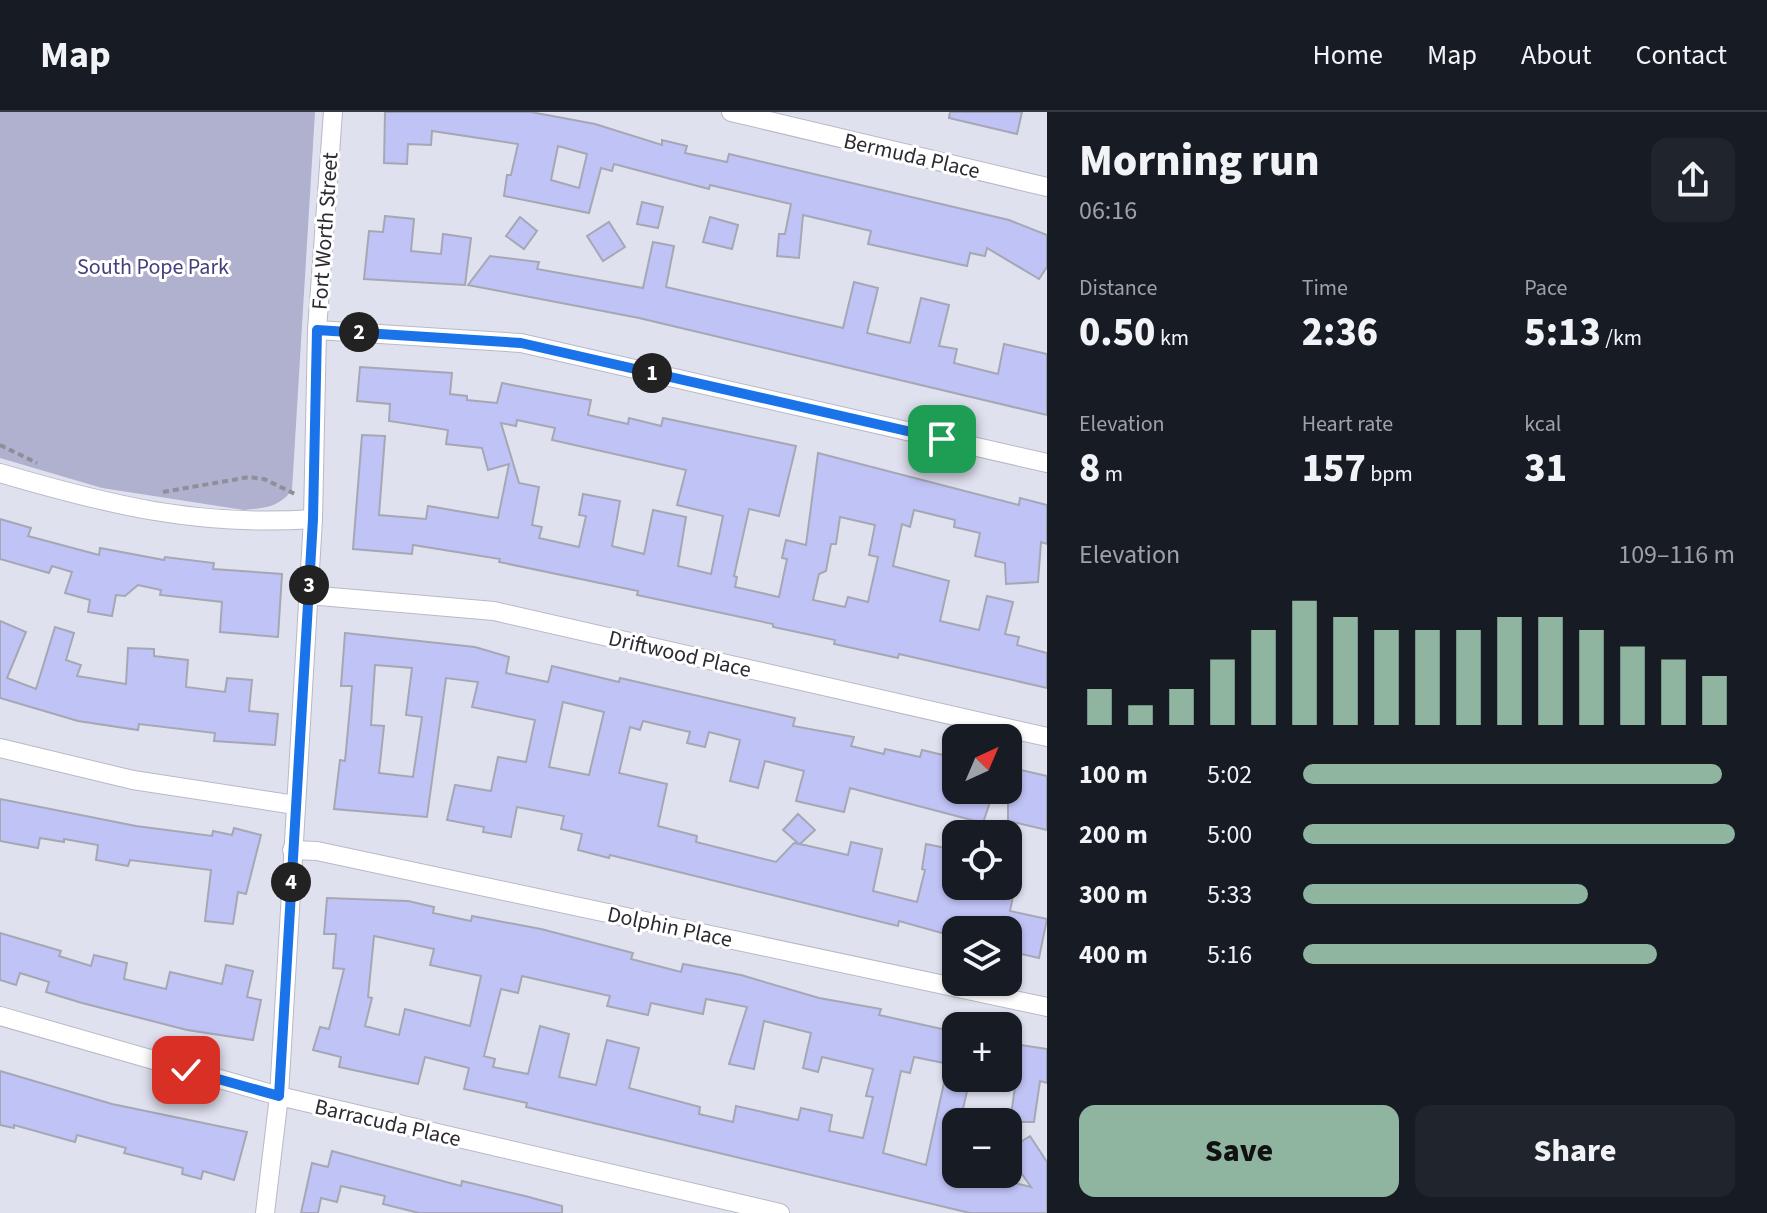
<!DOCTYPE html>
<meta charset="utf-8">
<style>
body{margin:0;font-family:"Source Sans 3",sans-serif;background:#20242c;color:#f1f3f6;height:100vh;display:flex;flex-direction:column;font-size:30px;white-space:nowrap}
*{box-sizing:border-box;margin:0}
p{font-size:26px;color:#9ea1a6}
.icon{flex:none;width:44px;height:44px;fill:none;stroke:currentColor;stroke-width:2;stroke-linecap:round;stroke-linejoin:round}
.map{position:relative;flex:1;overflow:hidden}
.side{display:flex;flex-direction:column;background:#171b24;width:720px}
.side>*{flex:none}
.needle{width:52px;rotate:44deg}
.controls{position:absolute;left:942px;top:612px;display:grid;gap:16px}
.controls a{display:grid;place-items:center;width:80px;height:80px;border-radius:16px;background:#171b24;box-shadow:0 2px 6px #0004;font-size:40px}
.pin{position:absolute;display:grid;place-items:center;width:68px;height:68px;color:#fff;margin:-34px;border-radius:16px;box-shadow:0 4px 12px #0006}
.km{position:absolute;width:40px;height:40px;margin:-20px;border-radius:50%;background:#222;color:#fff;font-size:22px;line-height:40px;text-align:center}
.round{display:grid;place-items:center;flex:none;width:84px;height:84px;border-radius:16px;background:#20242c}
.headline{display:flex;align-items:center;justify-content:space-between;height:136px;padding:0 32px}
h1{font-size:44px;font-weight:800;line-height:60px}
.stats{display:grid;grid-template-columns:repeat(3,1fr);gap:12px;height:136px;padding:8px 32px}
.stats div{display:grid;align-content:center}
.stats b{font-size:40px;font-weight:800}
.stats small{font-size:22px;font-weight:400}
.stats p{font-size:22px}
.chart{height:224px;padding:16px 32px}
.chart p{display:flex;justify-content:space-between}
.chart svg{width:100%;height:144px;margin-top:8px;stroke:#8fb4a0;stroke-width:6}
.action{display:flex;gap:16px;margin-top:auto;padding:16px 32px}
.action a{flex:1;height:92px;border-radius:16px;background:#8fb4a0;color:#111;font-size:32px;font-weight:800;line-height:92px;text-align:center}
.action a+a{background:#20242c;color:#f1f3f6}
ul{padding:0 32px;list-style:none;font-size:26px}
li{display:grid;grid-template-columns:128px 96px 1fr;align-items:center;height:60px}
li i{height:20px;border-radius:10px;background:#8fb4a0}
header{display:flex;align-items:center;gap:48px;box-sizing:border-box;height:112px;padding:0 40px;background:#171b24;border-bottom:2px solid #363941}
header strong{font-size:38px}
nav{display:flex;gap:44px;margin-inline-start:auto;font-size:28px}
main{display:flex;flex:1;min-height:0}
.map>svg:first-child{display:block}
.green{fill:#afb1ce}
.building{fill:#c0c3f5;stroke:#a6a7b5;stroke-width:2;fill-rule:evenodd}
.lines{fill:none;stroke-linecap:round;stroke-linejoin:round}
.street-casing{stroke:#b8b9c7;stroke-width:20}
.path{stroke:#8e8f99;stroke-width:4;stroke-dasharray:6 4;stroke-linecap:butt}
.street{stroke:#fff;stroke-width:18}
.route-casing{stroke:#fff;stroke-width:16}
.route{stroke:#1a73e8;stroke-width:10}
.labels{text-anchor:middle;stroke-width:6;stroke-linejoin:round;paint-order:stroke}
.street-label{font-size:22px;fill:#2b2b31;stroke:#fff}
.park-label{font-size:22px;fill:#413f7c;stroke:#fff}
</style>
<header>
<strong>Map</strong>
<nav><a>Home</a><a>Map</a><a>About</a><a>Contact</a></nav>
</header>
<main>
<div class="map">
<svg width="1047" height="1101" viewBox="0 0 1047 1101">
<rect width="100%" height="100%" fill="#e0e1ef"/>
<path class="green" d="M0,0H315L292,378C279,395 266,396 244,398L102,376L0,346Z"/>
<g class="building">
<path d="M385,0H531L595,12L662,33V28L687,34L685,41L727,50L729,42L1009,108L1047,123V155L1039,167L987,136L985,144L970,141L967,154L868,132L871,119L803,103L799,146L777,144L779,122H785L791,92L710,73L709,77L614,52L612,59L601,56L589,101L504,84L507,63H511L518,32L432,19L431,33L408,32L407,52L384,51ZM558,34L587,42L579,76L551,68Z"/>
<polygon points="950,0 1022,0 1017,22 949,6"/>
<polygon points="642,90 663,95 658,116 637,112"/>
<polygon points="385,104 414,107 411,139 441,142 443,122 471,126 465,173 364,167 369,119 383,120"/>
<polygon points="520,105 537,119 524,137 506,124"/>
<polygon points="710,105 738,113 732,137 703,130"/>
<polygon points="609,110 625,135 603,149 587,124"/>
<polygon points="653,130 674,134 666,175 843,216 854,170 878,176 867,221 910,231 921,186 949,193 939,234 957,237 954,251 998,262 1004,232 1047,242 1047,303 639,206 468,173 490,144 539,150 537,157 643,176"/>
<path d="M360,255L452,261L450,282L467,284V288L497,291L502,271L591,288L588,303L628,312L629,306L661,314L663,306L796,334L779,404L749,397L734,464L737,465L735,475L779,485L787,447L782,446L786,428L806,433L818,341L1019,393L1020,386L1047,393V432L1041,430L1038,470L1006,472L1005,451L975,444L980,421L954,415L955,408L914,398L910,415L902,412L893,454L949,469L940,509L979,518L987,484L1013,490L1005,522L1019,525L1017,533L1047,541V576L899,542L898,546L834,532L835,528L773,515V512L637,483L638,479L499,450L500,447L413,433L412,442L353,437L362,323L385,324L379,403L426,407L428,394L498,406L509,352L488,358L482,336L446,332L448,318L389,309L390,292L357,289ZM517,308L555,316L552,328L686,358L677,393L723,404L711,462L678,454L686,405L653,398L644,442L612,434L620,389L583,382L579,403L586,404L579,435L539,426L542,415L532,413L539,375L519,371L501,311L516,314ZM840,405L875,413L869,443L878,445L868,490L848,485L845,495L813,488L819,462L826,459L831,432H836Z"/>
<polygon points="0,407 31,416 28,424 99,443 100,436 164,448 165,445 214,451 213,457 282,462 278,525 220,520 222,490 160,483 161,478 138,473 125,484 116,483 112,504 88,500 90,488 65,481 72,460 52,454 49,461 0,447"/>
<polygon points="0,509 26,520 7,566 36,577 55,515 74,521 66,548 81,553 77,564 126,572 128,536 154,537 154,544 188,548 186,575 225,580 227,566 252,568 249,599 278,602 275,633 214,629 215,621 139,612 138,618 78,609 0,586"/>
<path d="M345,521L475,535L509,545L506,561L548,570L552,554L619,570L620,566L795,606L793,614L854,625L851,634L884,642L885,637L920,645L922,638L956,646V678H994L983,711L850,676L844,700L796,689L804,659L765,649L758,676L730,669L740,628L709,620L705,635L687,631L690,620L643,609L640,618L630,615L619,661L667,672L658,714L697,724L696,730L776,750L794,731L799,732L783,718L798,702L815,718L800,732L848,743L851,730L882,737L873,779L917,790L925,758L922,757L926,732L956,738V774H1015L1010,799L1047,807L1039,846L1008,839V818H956V825L899,809L898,814L610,743L609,746L578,738L582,722L561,717L564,704L517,695L511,725L483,720L484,715L447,708L455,673L491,679L498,645L526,650L535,608L472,595L478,570L446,566L427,705L334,697L340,648L345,649L352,574H341ZM375,553L412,556L406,603L422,605L413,665L379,661L384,614L371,613ZM563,590L604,600L589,663L549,655Z"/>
<polygon points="1021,658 1047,664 1047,718 1008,709 1008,672 1017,674"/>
<polygon points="0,687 136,714 212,724 213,719 232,723 234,716 261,723 246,782 238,780 233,812 205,809 211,758 130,748 128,754 96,748 98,733 64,727 64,730 40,726 38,736 0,729"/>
<path d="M327,786L408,789L434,795L433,801L471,809L472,804L541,817L633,841L631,847L681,860L683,852L741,863L819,886L881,897L879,903L951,919L944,951L914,945L910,961L901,959L883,1041L926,1053L945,966H970L960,1010H956V1027L949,1054L956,1056V1062H980L1031,1075L1008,1042V1038L1030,1024L1047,1050V1101H970L526,995L527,991L464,977L469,956L425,945L418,972L339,955L341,945L313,938L320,915L329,917L344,857L333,856L336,822H324ZM374,824L434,837L430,853L481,864L470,914L405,897L399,923L365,914L372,886L368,885ZM522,864L610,884L607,894L648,903L651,891L703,902L706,887L747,895L729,952L754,957L764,909L811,921L803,956L818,960L822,945L873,957L866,984L873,985L863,1026L829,1019L832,1003L801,996L798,1008L736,994L733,1010L699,1002L700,995L629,976L639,936L607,928L596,973L559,965L569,922L540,914L528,962L493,955L495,947L484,944L501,877L518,881Z"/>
<polygon points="0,821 61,839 59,844 91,854 94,843 127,851 124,867 166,877 170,860 222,872 226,853 253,859 247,885 261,888 253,928 187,918 82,891 46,880 49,870 20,861 16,873 0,868"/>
<polygon points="1008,931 1047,937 1047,971 1040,969 1034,1010 1010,1010 1016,968 1008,967"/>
<polygon points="0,959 112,992 247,1020 234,1068 203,1059 201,1067 182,1062 183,1056 124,1041 126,1036 77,1023 75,1030 14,1013 14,1016 0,1013"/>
<polygon points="332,1039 461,1074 462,1069 525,1084 562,1094 562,1101 419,1101 383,1092 385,1084 341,1074 337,1090 321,1086 318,1101 301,1101 312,1051 328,1055"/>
</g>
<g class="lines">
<defs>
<g id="street">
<polyline points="731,0 1047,75"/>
<polyline points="317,218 521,231 1047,351"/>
<path d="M0,361C109,393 198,415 313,407"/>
<polyline points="308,483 494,499 1047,625"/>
<polyline points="0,636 133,668 295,693"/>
<polyline points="292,738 317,739 1047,895"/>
<polyline points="0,904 279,984 780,1101"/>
<polyline points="265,1101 279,984 313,407 317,218 333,0"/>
</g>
</defs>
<use href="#street" class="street-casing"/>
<g class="path">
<polyline points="0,333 37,351"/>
<polyline points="163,380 249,365 264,367 297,383"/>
</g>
<use href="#street" class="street"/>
</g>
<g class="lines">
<defs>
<polyline id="route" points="186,958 279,984 313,407 317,218 521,231 942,327"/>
</defs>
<use href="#route" class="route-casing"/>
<use href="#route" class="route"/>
</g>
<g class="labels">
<g class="street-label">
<text transform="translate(912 43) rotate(13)" y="8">Bermuda Place</text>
<text transform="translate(324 119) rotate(-86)" y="8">Fort Worth Street</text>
<text transform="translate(680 541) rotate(13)" y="8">Driftwood Place</text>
<text transform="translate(670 814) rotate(12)" y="8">Dolphin Place</text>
<text transform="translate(388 1010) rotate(13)" y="8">Barracuda Place</text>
</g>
<g class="park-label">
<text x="153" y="162">South Pope Park</text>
</g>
</g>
</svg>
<div class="controls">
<a><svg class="needle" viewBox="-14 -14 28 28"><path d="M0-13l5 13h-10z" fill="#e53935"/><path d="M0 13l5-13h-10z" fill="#9ea1a6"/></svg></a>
<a><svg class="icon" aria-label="locate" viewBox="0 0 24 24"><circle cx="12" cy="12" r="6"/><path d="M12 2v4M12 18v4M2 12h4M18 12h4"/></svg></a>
<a><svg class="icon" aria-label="layers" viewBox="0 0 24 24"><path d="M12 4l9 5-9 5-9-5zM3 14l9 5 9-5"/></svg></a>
<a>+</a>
<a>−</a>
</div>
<div class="pin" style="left:942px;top:327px;background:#1e9e55"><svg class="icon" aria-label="arrive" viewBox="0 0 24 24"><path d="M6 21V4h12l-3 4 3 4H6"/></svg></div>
<div class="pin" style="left:186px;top:958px;background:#d93025"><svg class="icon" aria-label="check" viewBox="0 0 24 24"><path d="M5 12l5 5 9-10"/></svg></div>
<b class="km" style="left:652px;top:261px">1</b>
<b class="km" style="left:359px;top:220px">2</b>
<b class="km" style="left:309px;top:473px">3</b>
<b class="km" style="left:291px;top:770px">4</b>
</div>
<section class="side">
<div class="headline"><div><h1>Morning run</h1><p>06:16</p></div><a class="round"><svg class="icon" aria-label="share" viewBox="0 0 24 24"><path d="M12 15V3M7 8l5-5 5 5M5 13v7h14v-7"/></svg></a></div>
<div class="stats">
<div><p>Distance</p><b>0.50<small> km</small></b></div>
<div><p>Time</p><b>2:36</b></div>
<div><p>Pace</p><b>5:13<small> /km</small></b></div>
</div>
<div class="stats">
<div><p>Elevation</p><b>8<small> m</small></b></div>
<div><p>Heart rate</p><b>157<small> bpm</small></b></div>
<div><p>kcal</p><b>31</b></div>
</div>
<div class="chart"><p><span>Elevation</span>109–116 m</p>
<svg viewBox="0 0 160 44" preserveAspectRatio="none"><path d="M5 44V33M15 44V38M25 44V33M35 44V24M45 44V15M55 44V6M65 44V11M75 44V15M85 44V15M95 44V15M105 44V11M115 44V11M125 44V15M135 44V20M145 44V24M155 44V29"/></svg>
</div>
<ul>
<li><b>100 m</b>5:02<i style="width:97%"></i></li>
<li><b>200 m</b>5:00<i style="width:100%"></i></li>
<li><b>300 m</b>5:33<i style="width:66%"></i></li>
<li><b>400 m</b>5:16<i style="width:82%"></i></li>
</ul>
<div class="action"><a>Save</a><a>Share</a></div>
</section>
</main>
